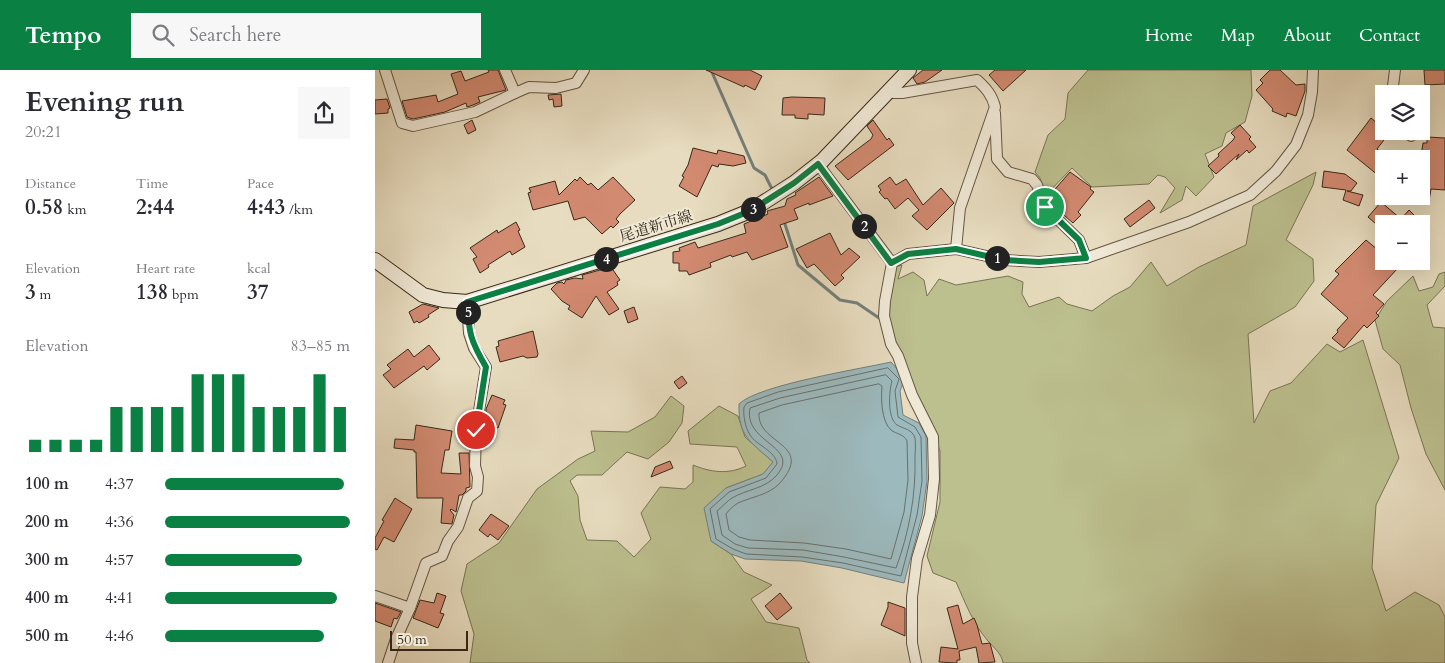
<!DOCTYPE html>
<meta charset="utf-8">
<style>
body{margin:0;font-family:Cardo,"Noto Serif JP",serif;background:#f7f7f7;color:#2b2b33;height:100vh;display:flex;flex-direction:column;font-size:19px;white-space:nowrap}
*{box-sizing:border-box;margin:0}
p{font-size:16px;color:#7c7c81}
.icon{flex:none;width:28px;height:28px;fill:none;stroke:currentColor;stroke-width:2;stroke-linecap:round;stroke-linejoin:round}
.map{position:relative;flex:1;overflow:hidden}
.sheet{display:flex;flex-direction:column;background:#fff;width:375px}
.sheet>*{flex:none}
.buttons{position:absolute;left:1000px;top:15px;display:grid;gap:10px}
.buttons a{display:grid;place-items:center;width:55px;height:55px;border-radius:0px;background:#fff;box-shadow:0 5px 20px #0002;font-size:25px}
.scale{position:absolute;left:15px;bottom:12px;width:78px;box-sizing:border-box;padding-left:5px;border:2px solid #382818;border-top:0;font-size:14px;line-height:18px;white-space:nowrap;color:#382818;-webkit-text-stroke:4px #efe8d5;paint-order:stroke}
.pin{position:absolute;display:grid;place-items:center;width:42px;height:42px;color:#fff;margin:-21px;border:2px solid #fff;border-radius:50%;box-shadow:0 1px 5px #0007}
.km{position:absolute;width:25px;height:25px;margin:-12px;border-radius:50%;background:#222;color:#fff;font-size:14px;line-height:25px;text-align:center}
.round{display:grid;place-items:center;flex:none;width:52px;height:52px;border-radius:0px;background:#f7f7f7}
.summary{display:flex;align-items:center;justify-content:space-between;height:85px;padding:0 25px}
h1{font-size:28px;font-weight:600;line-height:38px}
.figures{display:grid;grid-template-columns:repeat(3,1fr);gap:8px;height:85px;padding:5px 25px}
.figures div{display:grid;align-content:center}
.figures b{font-size:21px;font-weight:600}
.figures small{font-size:14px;font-weight:400}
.figures p{font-size:14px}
.chart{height:140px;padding:10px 25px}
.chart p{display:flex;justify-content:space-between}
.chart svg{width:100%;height:90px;margin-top:5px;stroke:#0b8043;stroke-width:6}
ul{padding:0 25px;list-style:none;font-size:16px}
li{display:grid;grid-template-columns:80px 60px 1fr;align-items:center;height:38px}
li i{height:12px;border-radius:6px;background:#0b8043}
header{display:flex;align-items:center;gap:30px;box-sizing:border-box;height:70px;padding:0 25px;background:#0b8043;color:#fff}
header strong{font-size:24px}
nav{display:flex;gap:28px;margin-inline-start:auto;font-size:18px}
.search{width:350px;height:45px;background:#f7f7f7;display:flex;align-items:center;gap:12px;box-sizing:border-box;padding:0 18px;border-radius:0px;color:#7c7c81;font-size:19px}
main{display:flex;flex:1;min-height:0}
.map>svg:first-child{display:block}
.green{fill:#bcbf8e;stroke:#7a7453}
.water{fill:#9cb9bd;stroke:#747f7b}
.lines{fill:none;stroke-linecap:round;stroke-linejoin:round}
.shore{stroke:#6a706a;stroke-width:1}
.stream{stroke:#747f7b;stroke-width:3}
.building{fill:#d28a71;stroke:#382818}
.minor-casing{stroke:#645542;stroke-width:12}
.secondary-casing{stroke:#382818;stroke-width:16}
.minor{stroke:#efe8d5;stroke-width:10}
.secondary{stroke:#efe8d5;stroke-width:14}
.route-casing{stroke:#fff;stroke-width:10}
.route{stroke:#0b8043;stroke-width:6}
.labels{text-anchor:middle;stroke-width:4;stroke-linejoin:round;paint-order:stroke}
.street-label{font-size:15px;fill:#382818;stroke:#efe8d5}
</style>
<header>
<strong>Tempo</strong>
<div class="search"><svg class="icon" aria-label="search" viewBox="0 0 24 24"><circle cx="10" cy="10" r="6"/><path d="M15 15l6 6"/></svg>Search here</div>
<nav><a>Home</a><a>Map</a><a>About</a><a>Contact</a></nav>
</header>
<main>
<section class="sheet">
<div class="summary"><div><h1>Evening run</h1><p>20:21</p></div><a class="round"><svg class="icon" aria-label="share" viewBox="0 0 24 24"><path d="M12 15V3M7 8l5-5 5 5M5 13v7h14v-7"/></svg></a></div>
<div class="figures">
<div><p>Distance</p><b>0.58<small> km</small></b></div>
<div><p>Time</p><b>2:44</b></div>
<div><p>Pace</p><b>4:43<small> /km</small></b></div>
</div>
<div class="figures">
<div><p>Elevation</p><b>3<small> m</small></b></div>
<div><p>Heart rate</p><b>138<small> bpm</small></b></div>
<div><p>kcal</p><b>37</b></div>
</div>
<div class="chart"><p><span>Elevation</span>83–85 m</p>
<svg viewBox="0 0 160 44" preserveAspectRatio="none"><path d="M5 44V38M15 44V38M25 44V38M35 44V38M45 44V22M55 44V22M65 44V22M75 44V22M85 44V6M95 44V6M105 44V6M115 44V22M125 44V22M135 44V22M145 44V6M155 44V22"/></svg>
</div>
<ul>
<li><b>100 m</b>4:37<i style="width:97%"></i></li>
<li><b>200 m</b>4:36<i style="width:100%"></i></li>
<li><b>300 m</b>4:57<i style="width:74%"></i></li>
<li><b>400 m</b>4:41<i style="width:93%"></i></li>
<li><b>500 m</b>4:46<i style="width:86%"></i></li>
</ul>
</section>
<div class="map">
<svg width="1070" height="593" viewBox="0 0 1070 593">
<rect width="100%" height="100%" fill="#e7dcbf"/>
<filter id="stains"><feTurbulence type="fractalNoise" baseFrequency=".004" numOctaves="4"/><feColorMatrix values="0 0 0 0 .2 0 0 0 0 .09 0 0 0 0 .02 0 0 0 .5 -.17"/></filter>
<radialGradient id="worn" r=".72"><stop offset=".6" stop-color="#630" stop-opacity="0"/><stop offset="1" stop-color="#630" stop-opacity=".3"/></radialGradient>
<g class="green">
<polygon points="713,0 876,0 877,26 870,52 851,63 847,76 830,84 839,107 821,126 811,116 807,130 785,143 800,118 790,107 783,105 774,114 717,117 697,98 670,126 665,108 660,102 673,65 690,49 693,23"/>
<path d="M941,102L938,115L911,170L938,189L939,211L920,237L873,264L879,353L895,321L916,313L952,274L965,282L988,270L1024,388L1001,435L997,498L1011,541L1040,522L1064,535L1070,547V593H628C627,584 619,578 613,571C598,554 590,532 581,512L558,503L552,486L565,432V381L553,346L533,310L517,267L513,244L515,225L508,213L512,199L527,195L523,209L538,202L549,210L552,226L564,209L581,215L633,206L648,212L647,224L654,237L684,227L692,234L717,241L738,226L755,217L776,192L792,216L824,197L871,175L878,136Z"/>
<polygon points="1070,202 1070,216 1052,235 1058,257 1070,258 1070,420 1051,384 1036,338 1025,295 1008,279 1000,250 1012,231 1038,206 1044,221 1058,217 1064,204"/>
<path d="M296,326L309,336L307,353L294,372L273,389L252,382L227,405H202L195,411L203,426L205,450L212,470L242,471L259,487L276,469L266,443L285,417L310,419L318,412V395C335,402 353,405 371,396L362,377L315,374L313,361L344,336L363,346L370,367L398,392L389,404L351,418L336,471L356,484L369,502L397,515L376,529L391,552L424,558L432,590L435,593H95L99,564L86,521L92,494L124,473L162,419L203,389L220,381L216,361L253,362L280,347Z"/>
</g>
<path class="water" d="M516,292L530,308L525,321L528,345L544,353L551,366L552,411L547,446L529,513L467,498L426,491L370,489L356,484L336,471L329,438L351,418L388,404L398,392C376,372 363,367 364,334C383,315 485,299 516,292Z"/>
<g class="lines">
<g class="shore">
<path d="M513,298L524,309L520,321L523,347L540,357L546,367L547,411L542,445L526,506L468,493L427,487L371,484L358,479L341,469L335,439L354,422L391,408L402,394C401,381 381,375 375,365C370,357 368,345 369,337L372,333L403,322Z"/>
<path d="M511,305L517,311C514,321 512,348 522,355C529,359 537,359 540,368C541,374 540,382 540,388C541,425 534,463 521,498L469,487L428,480L373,478L360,474L347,465L342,441C347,437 352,431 357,428C372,419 390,419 402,405C426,376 368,373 375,338L405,328Z"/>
<path d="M504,314L507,316C506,328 506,351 516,360C521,364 529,364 532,371L533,410L529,442L516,489L471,479L429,473L375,470L364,467L354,460L351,444C354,440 358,436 363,433C376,427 394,425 405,413C440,373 382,375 384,343L407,335Z"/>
</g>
<g class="stream">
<polyline points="336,0 379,98 390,105 398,121"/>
<polyline points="409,151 423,195 465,230 482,233 507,250"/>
</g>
</g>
<g class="building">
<polygon points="113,0 123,0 131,20 103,27 105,32 98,35 92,37 91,33 70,42 38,49 32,47 27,31 61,25 63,32 83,24 76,4 86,1 90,11 114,2"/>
<polygon points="331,0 375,0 387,6 380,20 370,15 369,17"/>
<polygon points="548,0 567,0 550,12 542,14 538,8"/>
<polygon points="620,0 651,0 628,21 614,5"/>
<polygon points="895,0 905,0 921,15 930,14 930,21 921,46 912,43 911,47 897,41 898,39 881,20 888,13 885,10"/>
<polygon points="1049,0 1070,0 1070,14 1050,15"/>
<polygon points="186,24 187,36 179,37 178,29 174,30 173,25"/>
<polygon points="417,27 450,28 449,45 433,44 433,49 420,48 420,45 407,45 408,28"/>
<polygon points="12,29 15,38 13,39 13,43 0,44 0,30"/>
<polygon points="996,48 1009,59 1009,61 1016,61 1002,79 1009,85 1009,110 972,80"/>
<polygon points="97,50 101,60 93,64 89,55"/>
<polygon points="498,50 512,70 514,68 519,75 473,110 460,96 496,69 498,65 492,56"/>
<polygon points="865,55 876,67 874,69 881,77 874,83 872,80 861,90 864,84 841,104 833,96 844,86 843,84 858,70 860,67 856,63"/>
<polygon points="1052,67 1070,68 1070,120 1056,119 1054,131 1046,129 1046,86 1048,73 1052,73"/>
<polygon points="318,78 342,84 343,80 369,86 371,93 358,96 344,94 343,97 337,95 322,127 304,116 309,107 307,106 313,95"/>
<polygon points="949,101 970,104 982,113 976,121 972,121 988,125 984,136 968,130 971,120 947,117"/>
<polygon points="695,102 716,117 715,119 719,122 703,142 706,145 698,153 682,139 683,137 675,130 674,126"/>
<polygon points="205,107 213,115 216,113 223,120 238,107 260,130 245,144 241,149 244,152 238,158 236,156 227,164 210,147 199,150 193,131 158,140 153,123 156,122 154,118 180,111 184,125 200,109 202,111"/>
<polygon points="444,107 458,126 434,135 434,133 419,139 423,149 405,155 413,177 377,190 372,182 357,187 356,185 335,193 336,197 314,205 312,201 304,201 304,193 298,193 298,182 305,181 304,178 320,172 323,178 371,163 369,154 393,144 392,141 410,136 412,129 421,125 420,123"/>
<polygon points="515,107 521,115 531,109 548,135 566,118 579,133 552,160 537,146 544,140 533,128 520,139 512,128 510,129 504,122 506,120 503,116"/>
<polygon points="774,130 780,138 755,157 749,149"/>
<polygon points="1006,132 1026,149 1034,140 1041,147 1034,154 1009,154 1009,161 993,147"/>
<polygon points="141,152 145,160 143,161 150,177 137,185 135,181 113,195 114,197 105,203 98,189 102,187 95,178 122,160 123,163"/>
<polygon points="455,163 466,185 474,178 485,187 466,205 469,208 460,216 439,194 432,198 421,179"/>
<polygon points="991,170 1009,185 1009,191 1016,191 1023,198 998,225 1009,234 1001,243 1004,246 992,258 989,255 969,278 957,268 963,262 962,260 973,248 946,224 964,204 960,201"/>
<polygon points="236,197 245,210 242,212 243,215 232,222 244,239 234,245 221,226 207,248 193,239 195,236 187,231 176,219 182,213 187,212 189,214 191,210 200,208 208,209 207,205"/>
<polygon points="48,234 64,238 53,245 54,247 44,253 42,251 39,253 34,242"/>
<polygon points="259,237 263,249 253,253 249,241"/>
<polygon points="158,261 163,284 162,287 152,288 148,286 125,292 121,277 124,276 123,271"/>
<polygon points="54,275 65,289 52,300 49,296 19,318 8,305 16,299 12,295 33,279 39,287"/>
<polygon points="307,306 312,313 304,319 299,312"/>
<polygon points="117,325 130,330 128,334 131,335 123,358 109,352 113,343 111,342 111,339"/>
<polygon points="41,355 77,361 74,380 70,380 66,403 86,404 84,383 94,383 95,417 91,418 91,421 87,425 84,425 81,442 76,439 75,440 79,445 77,454 66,453 68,428 42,428 41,382 39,382 39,380 19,378 20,369 39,370"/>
<polygon points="295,391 298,398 276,407 280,397"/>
<polygon points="20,428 37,439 19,472 9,467 2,480 0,479 0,468 9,451 7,450"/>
<polygon points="116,444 134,456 123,470 115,464 113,467 104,460"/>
<polygon points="62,523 71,526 65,543 69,544 63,558 38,548 45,530 59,533"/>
<polygon points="405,523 417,538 402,550 390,536"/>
<polygon points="513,532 530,538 530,566 506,555 513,537"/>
<polygon points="0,533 26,542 22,549 19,548 16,557 0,551"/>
<polygon points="583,535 588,554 599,548 602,555 607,574 615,573 620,592 604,593 601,577 584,581 585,590 582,590 582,593 564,592 566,577 583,579 572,538"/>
</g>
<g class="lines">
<defs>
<g id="minor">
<polyline points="10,0 27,53 38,56 100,42 140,23 130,0"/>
<path d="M515,20L519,23H527L602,10C611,18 617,25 620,37L585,138L581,179"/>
<polyline points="140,23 154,17 181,18 201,13 209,0"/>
<polyline points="1017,24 1020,0"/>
<polyline points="620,43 622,89 633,102 657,109 662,115 670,137 704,170 711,188"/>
<polyline points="1030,61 1036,66"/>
<polyline points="443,94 517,193 510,231 509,246 516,274 523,286 537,325 558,367 559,409 555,445 542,489 537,527 537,573 541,593"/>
<polyline points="517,193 533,184 581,179 629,190 664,192 711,188 814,152 875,125 901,101 921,75 933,45 937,22 938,0"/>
<polyline points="0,526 35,538"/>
<polyline points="13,593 21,569 35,538 51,493 67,486 73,471 83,457 93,428 102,421 103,407 100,396 101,360 111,297 99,278 94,263 92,232"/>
</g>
<polyline id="secondary" points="0,190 48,225 68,230 92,232 343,154 375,141 419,113 447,91 534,0"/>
</defs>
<use href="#minor" class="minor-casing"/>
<use href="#secondary" class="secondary-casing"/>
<use href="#minor" class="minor"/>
<use href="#secondary" class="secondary"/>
</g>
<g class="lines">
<defs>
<path id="route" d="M101,360L111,297C95,270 94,263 92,232L343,154L375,141L419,113L443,94L516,193L533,184L581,179L629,190L664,192L711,188L704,170L670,137"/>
</defs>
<use href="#route" class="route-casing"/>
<use href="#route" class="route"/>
</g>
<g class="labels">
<g class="street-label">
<text transform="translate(281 156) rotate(-17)" y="5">尾道新市線</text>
</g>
</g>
<rect width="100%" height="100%" filter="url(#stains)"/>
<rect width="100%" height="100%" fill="url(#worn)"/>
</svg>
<div class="buttons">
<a><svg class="icon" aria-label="layers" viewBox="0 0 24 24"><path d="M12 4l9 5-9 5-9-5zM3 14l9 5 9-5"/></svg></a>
<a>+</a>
<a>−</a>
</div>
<div class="scale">50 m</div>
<div class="pin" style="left:670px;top:137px;background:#1e9e55"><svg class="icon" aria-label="arrive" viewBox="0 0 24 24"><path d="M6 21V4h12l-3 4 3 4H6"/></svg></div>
<div class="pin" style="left:101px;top:360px;background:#d93025"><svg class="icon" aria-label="check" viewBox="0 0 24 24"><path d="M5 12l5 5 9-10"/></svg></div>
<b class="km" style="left:622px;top:188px">1</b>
<b class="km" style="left:489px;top:156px">2</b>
<b class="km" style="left:378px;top:139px">3</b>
<b class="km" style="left:231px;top:189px">4</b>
<b class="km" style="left:93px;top:242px">5</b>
</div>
</main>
